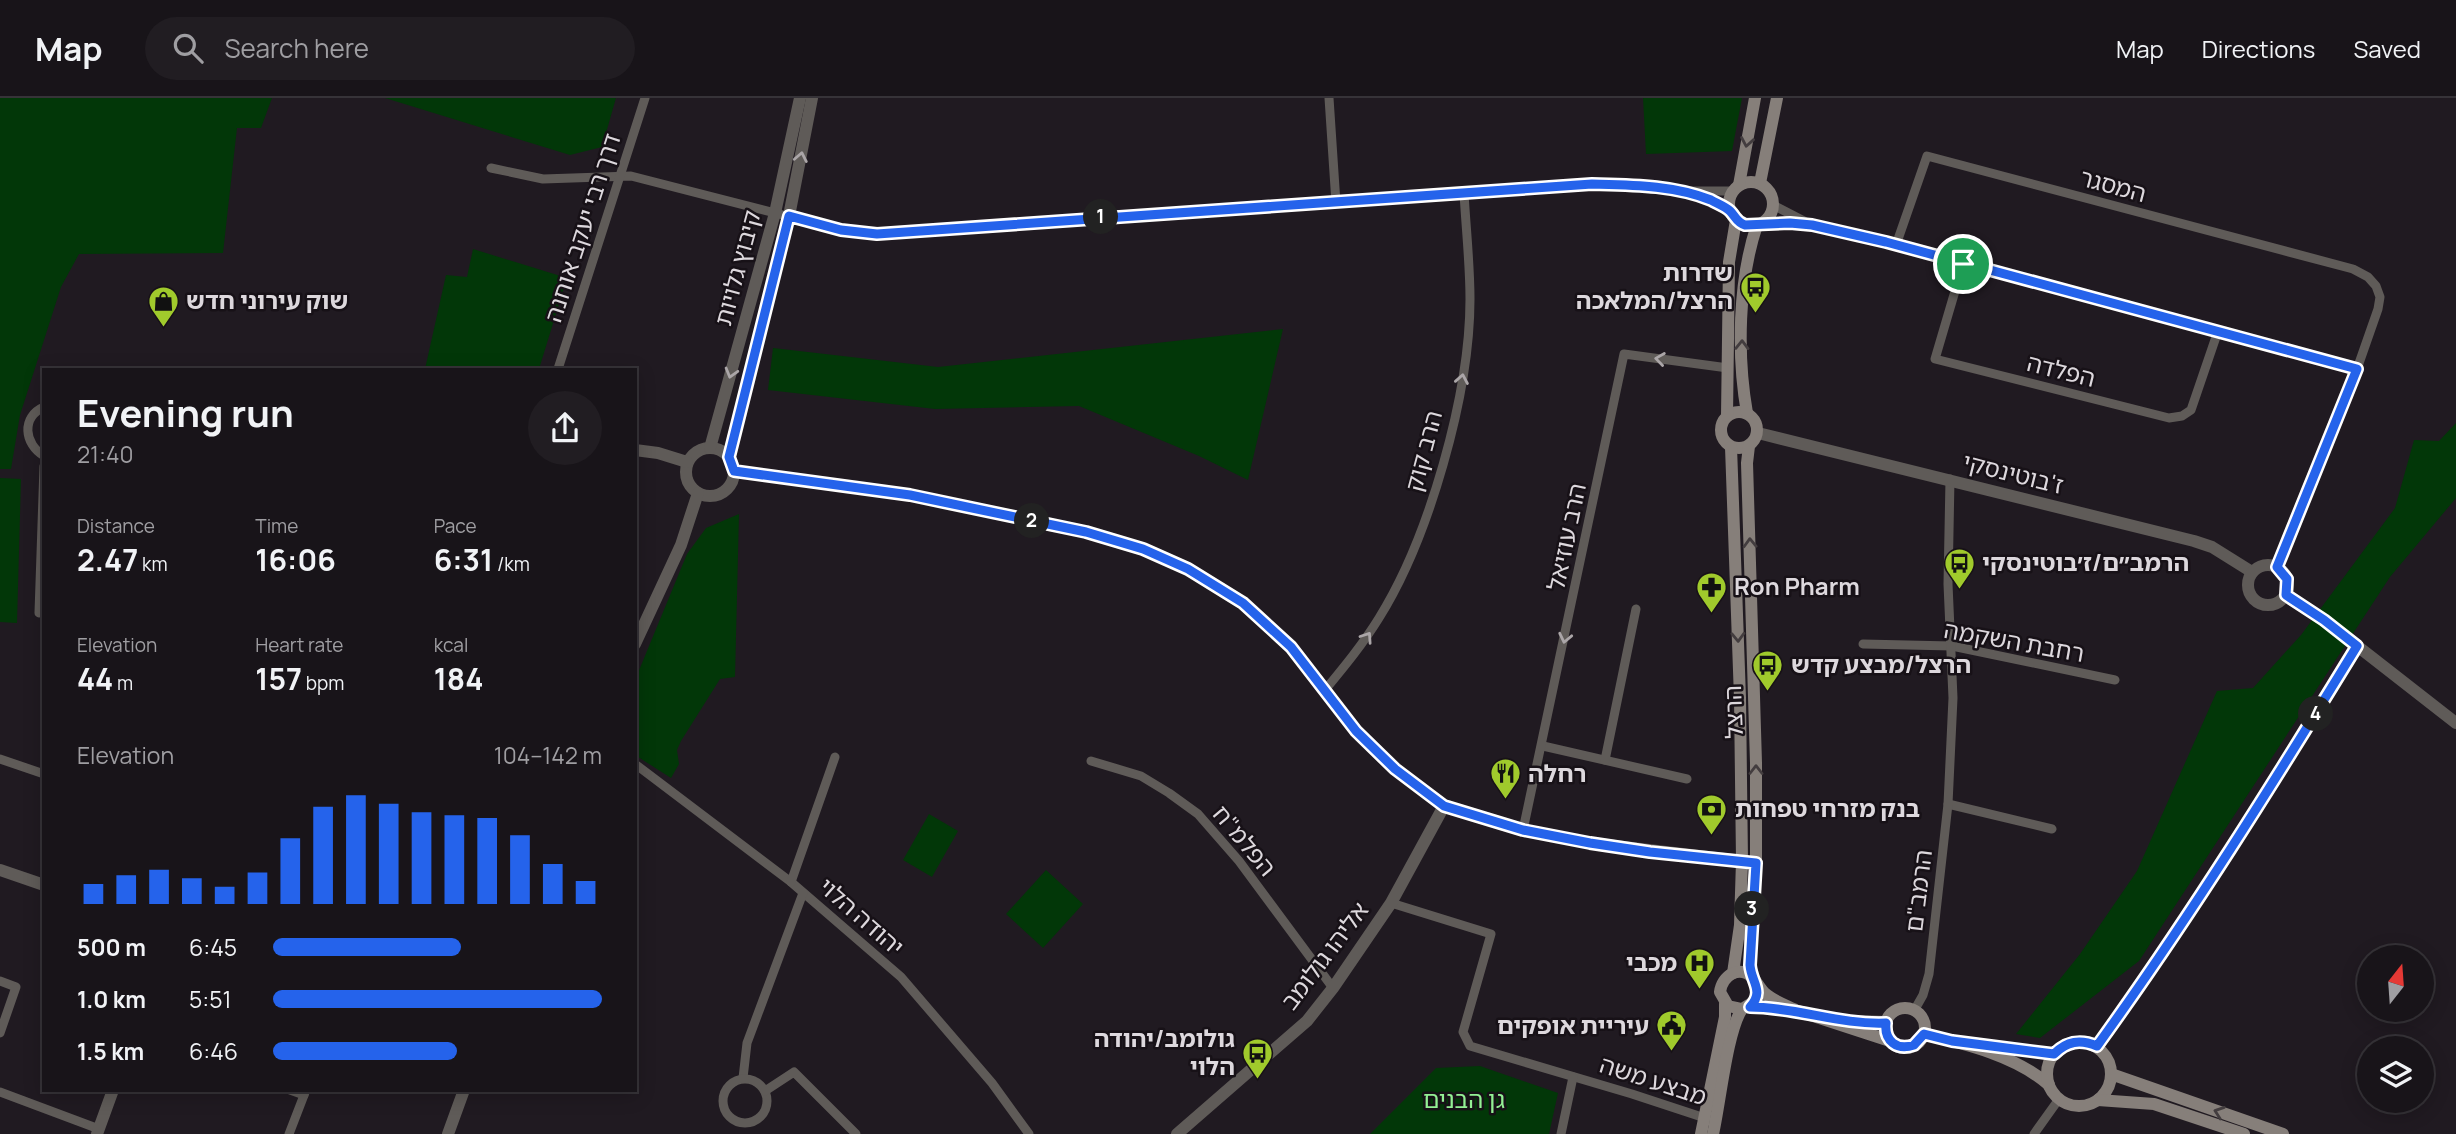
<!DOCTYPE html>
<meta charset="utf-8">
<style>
body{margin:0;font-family:Manrope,"Noto Sans Hebrew",sans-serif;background:#211d22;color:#f1f3f6;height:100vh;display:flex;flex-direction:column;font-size:26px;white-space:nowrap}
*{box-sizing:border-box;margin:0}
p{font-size:23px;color:#9f9ea2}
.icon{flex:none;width:38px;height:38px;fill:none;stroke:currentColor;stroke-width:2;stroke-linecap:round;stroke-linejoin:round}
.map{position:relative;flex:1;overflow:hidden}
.drawer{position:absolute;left:42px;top:270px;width:595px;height:724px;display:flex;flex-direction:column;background:#181419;border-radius:0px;box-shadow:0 4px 18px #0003,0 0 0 2px #363338}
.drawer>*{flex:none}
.needle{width:46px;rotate:17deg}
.buttons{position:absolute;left:2357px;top:847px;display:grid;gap:14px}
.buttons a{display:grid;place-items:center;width:77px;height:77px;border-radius:50%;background:#181419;box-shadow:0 4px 18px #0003,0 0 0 2px #363338;font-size:35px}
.pin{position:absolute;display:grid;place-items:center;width:60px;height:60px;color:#fff;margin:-30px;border:4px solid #fff;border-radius:50%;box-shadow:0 2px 7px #0007}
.km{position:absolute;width:35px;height:35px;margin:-18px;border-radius:50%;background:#222;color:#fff;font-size:19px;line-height:35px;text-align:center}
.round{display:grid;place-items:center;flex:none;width:74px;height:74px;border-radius:37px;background:#211d22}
.overview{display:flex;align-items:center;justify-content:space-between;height:119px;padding:0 35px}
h1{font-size:38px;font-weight:700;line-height:52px}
.metrics{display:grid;grid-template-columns:repeat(3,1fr);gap:10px;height:119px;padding:7px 35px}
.metrics div{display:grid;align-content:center}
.metrics b{font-size:30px;font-weight:700}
.metrics small{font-size:19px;font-weight:400}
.metrics p{font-size:19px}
.chart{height:196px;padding:14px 35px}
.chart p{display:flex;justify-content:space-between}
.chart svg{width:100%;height:126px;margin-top:7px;stroke:#2563eb;stroke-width:6}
ul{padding:0 35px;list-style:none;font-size:23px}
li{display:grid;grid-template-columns:112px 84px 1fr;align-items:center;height:52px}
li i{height:18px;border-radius:9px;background:#2563eb}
header{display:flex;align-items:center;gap:42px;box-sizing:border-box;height:98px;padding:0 35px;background:#181419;border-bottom:2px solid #363338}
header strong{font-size:33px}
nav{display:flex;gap:38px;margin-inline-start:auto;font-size:24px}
.search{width:490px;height:63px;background:#211d22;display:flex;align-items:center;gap:18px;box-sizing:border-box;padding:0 24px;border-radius:38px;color:#9f9ea2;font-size:26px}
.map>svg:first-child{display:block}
.green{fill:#023708}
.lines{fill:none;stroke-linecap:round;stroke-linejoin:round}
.minor{stroke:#5f5b58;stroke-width:9}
.tertiary{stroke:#5f5b58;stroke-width:12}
.secondary{stroke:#867f7a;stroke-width:12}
.oneway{stroke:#433d3f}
.oneway2{stroke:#aba6a8}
.route-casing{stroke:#fff;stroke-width:14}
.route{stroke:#2563eb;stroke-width:9}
.labels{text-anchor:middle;stroke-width:5;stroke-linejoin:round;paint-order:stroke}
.street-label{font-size:24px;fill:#ddd8dd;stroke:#171117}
.poi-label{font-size:24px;font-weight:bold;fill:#ddd8dd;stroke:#171117;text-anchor:start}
.park-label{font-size:24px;fill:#93f094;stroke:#171117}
</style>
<header>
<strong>Map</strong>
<div class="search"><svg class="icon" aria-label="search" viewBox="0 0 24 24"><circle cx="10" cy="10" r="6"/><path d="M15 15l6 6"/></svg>Search here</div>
<nav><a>Map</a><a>Directions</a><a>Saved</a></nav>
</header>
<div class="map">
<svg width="2456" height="1036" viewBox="0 0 2456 1036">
<rect width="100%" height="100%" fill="#201a21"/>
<g class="green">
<polygon points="0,0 272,0 261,30 237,30 223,155 79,156 61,189 20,317 11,371 0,371"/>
<polygon points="385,0 616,0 602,49 570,57"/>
<polygon points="1643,0 1742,0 1732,53 1646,56"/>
<polygon points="473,151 567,180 539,271 425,271 446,177 467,179"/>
<polygon points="1283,231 1248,382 1199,358 1079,308 935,311 768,292 773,250 938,269"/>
<polygon points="2456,325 2456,400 2390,479 2139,863 2040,940 2016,936 2080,856 2137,773 2217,593 2253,590 2301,537 2395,410 2414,342 2439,343"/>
<polygon points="0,380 21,381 17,525 0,524"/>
<polygon points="739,416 735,579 720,581 681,643 677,652 679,666 671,680 635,657 635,582 687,456 706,430"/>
<polygon points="929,716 958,733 932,779 903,762"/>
<polygon points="1046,772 1083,806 1043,850 1006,816"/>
<polygon points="1480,968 1558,995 1549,1036 1370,1036 1436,970"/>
</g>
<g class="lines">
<g class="minor">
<polyline points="1329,0 1336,105"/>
<path d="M491,70L543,81L631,78L841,132L878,136L1592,86C1640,87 1689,88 1730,113"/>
<polyline points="1689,93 1732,93"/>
<polyline points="1773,107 1804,123"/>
<polyline points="1762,126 1812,127 1886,144 2357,271"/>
<polyline points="1896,147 1927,58 2353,171 2368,179 2376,188 2380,199 2378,211 2357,271 2277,469"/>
<polyline points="1963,166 1935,261 2169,320 2182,318 2191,312 2218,233"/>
<polyline points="558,271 645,0"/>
<path d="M44,309C21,319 24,346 44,358"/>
<polyline points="39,515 44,368"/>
<polyline points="1863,546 1952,548 2115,582"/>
<path d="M1325,592C1344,569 1363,546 1379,520C1429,440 1470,296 1470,201C1470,166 1466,131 1464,95"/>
<polyline points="1543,648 1687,681"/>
<polyline points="0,661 44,676"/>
<polyline points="1605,662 1636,511"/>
<polyline points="1091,663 1141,678 1169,695 1198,716 1239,763 1333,890"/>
<polyline points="635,666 791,784 901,879 992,985 1029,1036"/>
<polyline points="1948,706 2052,731"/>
<polyline points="1523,732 1624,256 1728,270"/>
<polyline points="791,784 835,659"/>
<polyline points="1391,805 1491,836 1463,934 1470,948 1632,996 1708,1021"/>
<polyline points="0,883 16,889 0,935"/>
<polyline points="1914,913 1923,897 1929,876 1948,706 1953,600 1948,486 1950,381"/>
<path d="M2097,949C2190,819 2274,684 2357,548"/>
<polyline points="743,980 747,945 803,795"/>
<circle cx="745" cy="1003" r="22"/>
<polyline points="290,992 304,997"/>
<polyline points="765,993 794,974 856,1036"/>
<polyline points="0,994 99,1031"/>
<polyline points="289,1036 306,992"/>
<polyline points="1561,1036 1573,979"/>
<polyline points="2034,1036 2059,1001"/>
</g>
<g class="tertiary">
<polyline points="1758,335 2194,443 2212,449 2252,474"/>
<circle cx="710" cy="374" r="24"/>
<polyline points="710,350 775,115 800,0"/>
<polyline points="635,352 658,355 687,364"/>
<polyline points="729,359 789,118 812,0"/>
<polyline points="734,373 910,397 1086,434 1143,451 1188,471 1243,505 1291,549 1356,633 1395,671 1444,708 1523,732 1590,745 1750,764"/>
<circle cx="2268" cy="487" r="20"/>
<polyline points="2286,497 2324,522 2456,625"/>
<polyline points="635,546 681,447 698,395"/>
<polyline points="0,772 44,787"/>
<polyline points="97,1036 113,992"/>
<polyline points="448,1036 464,992"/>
<polyline points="1177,1036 1307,923 1333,890 1391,805 1444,708"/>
</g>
<g class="secondary">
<circle cx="1751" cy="106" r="22"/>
<polyline points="1760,85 1777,0"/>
<polyline points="1739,87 1755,0"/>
<circle cx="1739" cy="332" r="18"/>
<path d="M1747,315C1737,258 1738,183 1757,127"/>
<polyline points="1727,318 1729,164 1736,122"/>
<polyline points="1749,348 1747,365 1756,665 1756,765 1750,827 1751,878"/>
<polyline points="1731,349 1740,600 1742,763 1740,827 1733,875"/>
<path d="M1758,888L1755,903L1742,911L1728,908L1720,894C1722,878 1739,866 1753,880C1758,885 1760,892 1767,897C1776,904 1788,908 1798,913"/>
<polyline points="1750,909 1798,913 1890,943"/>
<circle cx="1905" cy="930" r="20"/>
<polyline points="1848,923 1886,924"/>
<path d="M1924,936C1966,946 2016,958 2049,987"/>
<circle cx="2079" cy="976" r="32"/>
<polyline points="1981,947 2054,956"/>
<polyline points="2111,976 2283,1036"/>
<polyline points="2098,1002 2154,1006 2244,1036"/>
<polyline points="1701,1036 1725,919 1725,906"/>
<path d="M1713,1036C1720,1006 1727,933 1742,911"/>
</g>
</g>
<defs><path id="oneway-chevron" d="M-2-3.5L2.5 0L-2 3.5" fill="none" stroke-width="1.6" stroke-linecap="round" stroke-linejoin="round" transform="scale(1.75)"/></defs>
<g class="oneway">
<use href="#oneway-chevron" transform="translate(1747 44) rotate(100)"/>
<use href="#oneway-chevron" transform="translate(1742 247) rotate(-89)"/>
<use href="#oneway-chevron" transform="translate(1750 445) rotate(-92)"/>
<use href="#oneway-chevron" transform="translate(1738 539) rotate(88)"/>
<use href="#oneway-chevron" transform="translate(1756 672) rotate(-90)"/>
<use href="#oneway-chevron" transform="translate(2219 1014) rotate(-161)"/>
</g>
<g class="oneway2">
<use href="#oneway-chevron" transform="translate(801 59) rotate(-79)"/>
<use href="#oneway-chevron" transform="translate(1660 261) rotate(-172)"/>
<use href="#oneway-chevron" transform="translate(731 275) rotate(106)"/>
<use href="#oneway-chevron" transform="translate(1462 281) rotate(-80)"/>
<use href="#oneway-chevron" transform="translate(1367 539) rotate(-56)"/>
<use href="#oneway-chevron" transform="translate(1565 540) rotate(102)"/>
</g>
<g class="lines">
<defs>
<path id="route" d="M1592,86C1632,87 1674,87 1711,102C1716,105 1726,109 1730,113C1736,119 1736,124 1745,127L1790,125L1812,127L1886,144L2357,271L2277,469L2287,481L2286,497L2324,522L2357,548C2274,684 2190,819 2097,948C2080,941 2067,943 2054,956L1952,943L1924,936L1914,947C1897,953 1884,943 1886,925C1840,927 1796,909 1750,909C1765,893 1751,884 1750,867L1756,765L1650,754L1590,745L1523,732L1444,708L1395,671L1356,633L1291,549L1243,505L1188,471L1143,451L1086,434L910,397L734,373L729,359L789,118L841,132L877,136Z"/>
</defs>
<use href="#route" class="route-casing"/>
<use href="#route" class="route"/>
</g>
<defs>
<symbol id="bus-pin" viewBox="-11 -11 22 30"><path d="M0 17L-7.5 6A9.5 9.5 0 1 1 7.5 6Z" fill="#a0ca2c" stroke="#171117"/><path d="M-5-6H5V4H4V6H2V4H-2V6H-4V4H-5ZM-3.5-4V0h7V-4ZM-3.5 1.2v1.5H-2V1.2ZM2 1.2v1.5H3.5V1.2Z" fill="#111"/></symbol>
<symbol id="shop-pin" viewBox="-11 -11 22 30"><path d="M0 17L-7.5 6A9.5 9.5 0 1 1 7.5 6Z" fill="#a0ca2c" stroke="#171117"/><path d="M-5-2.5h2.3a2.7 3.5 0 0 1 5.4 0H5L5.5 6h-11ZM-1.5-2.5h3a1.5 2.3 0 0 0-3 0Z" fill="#111"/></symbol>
<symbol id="pharmacy-pin" viewBox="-11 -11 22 30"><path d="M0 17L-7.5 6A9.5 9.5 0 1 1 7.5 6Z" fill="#a0ca2c" stroke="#171117"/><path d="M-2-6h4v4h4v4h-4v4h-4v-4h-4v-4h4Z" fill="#111"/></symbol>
<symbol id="restaurant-pin" viewBox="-11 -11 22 30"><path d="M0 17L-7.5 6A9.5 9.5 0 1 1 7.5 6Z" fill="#a0ca2c" stroke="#171117"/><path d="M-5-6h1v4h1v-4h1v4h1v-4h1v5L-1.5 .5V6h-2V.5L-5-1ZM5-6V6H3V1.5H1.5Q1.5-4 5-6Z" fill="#111"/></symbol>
<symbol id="bank-pin" viewBox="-11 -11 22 30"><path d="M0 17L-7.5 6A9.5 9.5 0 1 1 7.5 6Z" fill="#a0ca2c" stroke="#171117"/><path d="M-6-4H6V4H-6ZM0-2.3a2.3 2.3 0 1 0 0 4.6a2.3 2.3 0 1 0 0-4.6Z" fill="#111"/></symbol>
<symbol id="hospital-pin" viewBox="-11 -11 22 30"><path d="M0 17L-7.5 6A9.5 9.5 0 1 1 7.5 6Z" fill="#a0ca2c" stroke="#171117"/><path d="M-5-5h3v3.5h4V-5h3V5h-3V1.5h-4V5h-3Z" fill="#111"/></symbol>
<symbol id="civic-pin" viewBox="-11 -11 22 30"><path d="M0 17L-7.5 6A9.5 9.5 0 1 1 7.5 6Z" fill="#a0ca2c" stroke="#171117"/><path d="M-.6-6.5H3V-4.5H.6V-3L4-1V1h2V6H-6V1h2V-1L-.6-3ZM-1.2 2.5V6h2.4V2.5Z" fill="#111"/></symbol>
</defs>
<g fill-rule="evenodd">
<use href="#bus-pin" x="1738" y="172" width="35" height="47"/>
<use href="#shop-pin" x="146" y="186" width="35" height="47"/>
<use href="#bus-pin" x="1942" y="448" width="35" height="47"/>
<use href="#pharmacy-pin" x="1694" y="472" width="35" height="47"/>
<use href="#bus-pin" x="1750" y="550" width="35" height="47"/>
<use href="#restaurant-pin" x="1488" y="658" width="35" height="47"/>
<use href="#bank-pin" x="1694" y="694" width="35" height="47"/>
<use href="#hospital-pin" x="1682" y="848" width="35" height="47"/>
<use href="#civic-pin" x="1654" y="910" width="35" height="47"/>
<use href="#bus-pin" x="1240" y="938" width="35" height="47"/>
</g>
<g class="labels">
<g class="street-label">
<text transform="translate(2113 88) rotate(15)" y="8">המסגר</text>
<text transform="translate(583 130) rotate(-72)" y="8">דרך רבי יעקב אוחנה</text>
<text transform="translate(738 170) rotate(-75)" y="8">קיבוץ גלויות</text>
<text transform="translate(2061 273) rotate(14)" y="8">הפלדה</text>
<text transform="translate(1424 353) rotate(-75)" y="8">הרב קוק</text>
<text transform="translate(2013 376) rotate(14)" y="8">ז'בוטינסקי</text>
<text transform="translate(1567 439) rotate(-78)" y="8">הרב עוזיאל</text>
<text transform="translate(2014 544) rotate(10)" y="8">רחבת השקמה</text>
<text transform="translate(1734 614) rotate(-92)" y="8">הרצל</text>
<text transform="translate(1244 743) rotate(50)" y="8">הפלמ"ח</text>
<text transform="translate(1919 793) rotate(-83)" y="8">הרמב"ם</text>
<text transform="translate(861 819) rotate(41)" y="8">יהודה הלוי</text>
<text transform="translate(1325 858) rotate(-53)" y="8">אליהו גולומב</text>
<text transform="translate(1653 983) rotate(18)" y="8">מבצע משה</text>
</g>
<g class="poi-label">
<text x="1733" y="183" text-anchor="end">שדרות<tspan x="1733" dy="28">הרצל/המלאכה</tspan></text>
<text x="186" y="211">שוק עירוני חדש</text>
<text x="1982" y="473">הרמב״ם/ז׳בוטינסקי</text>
<text x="1734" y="497">Ron Pharm</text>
<text x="1791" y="575">הרצל/מבצע קדש</text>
<text x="1528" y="684">רחלה</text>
<text x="1735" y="719">בנק מזרחי טפחות</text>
<text x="1677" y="873" text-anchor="end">מכבי</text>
<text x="1649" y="936" text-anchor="end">עיריית אופקים</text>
<text x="1235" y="949" text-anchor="end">גולומב/יהודה<tspan x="1235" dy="28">הלוי</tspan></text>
</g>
<g class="park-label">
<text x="1464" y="1010">גן הבנים</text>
</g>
</g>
</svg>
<div class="buttons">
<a><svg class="needle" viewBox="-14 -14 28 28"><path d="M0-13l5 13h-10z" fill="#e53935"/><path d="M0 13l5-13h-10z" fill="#9f9ea2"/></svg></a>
<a><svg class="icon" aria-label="layers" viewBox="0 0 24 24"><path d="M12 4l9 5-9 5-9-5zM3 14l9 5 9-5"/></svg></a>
</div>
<div class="pin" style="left:1963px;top:166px;background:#1e9e55"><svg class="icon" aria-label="arrive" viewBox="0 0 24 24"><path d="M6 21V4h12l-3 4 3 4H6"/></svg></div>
<b class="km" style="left:1101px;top:119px">1</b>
<b class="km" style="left:1032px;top:423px">2</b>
<b class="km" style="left:1752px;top:811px">3</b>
<b class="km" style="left:2316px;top:616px">4</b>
<section class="drawer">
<div class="overview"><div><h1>Evening run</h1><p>21:40</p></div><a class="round"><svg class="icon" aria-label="share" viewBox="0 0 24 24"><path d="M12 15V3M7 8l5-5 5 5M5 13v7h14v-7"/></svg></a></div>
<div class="metrics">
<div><p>Distance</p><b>2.47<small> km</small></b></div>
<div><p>Time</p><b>16:06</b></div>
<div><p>Pace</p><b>6:31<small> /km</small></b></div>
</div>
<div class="metrics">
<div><p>Elevation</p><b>44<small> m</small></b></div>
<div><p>Heart rate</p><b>157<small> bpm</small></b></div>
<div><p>kcal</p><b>184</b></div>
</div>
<div class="chart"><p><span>Elevation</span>104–142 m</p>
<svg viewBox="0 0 160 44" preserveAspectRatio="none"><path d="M5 44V37M15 44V34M25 44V32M35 44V35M45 44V38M55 44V33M65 44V21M75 44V10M85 44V6M95 44V9M105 44V12M115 44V13M125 44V14M135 44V20M145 44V30M155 44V36"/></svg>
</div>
<ul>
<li><b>500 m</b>6:45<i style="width:57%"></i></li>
<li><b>1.0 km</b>5:51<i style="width:100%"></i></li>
<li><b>1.5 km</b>6:46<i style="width:56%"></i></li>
</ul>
</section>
</div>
